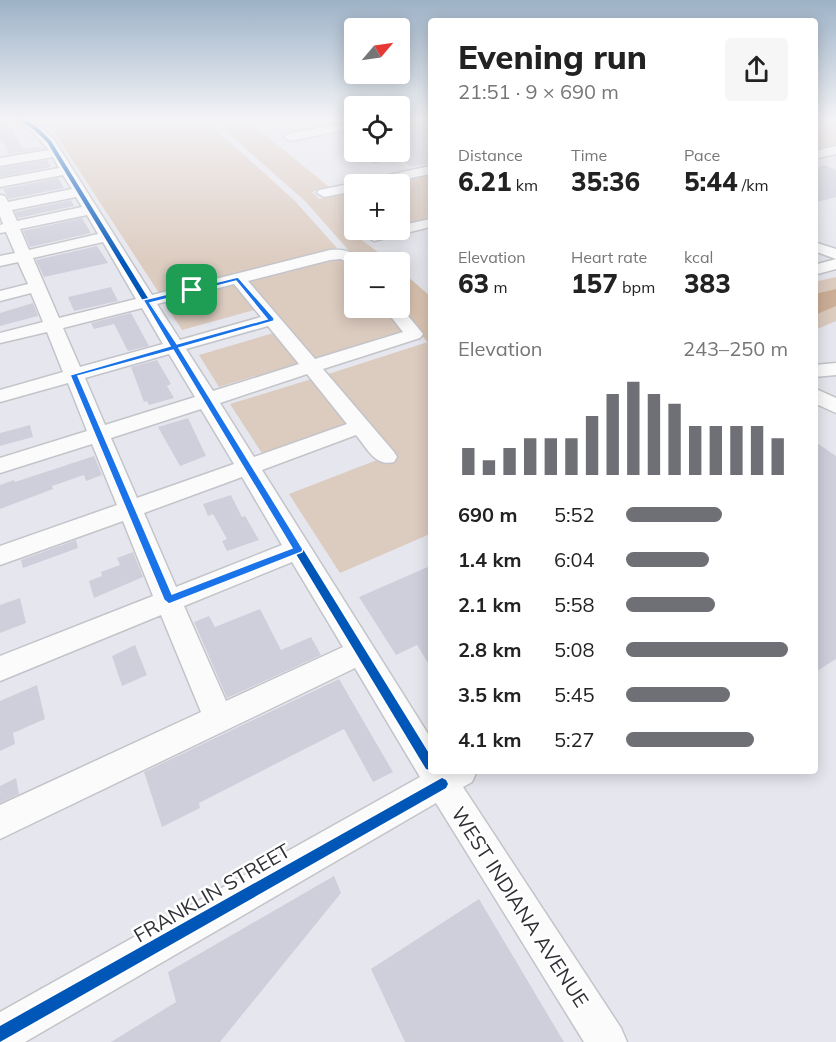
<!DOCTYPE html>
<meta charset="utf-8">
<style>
body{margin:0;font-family:Mulish,sans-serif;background:#f6f6f6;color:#222;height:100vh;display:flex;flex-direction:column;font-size:22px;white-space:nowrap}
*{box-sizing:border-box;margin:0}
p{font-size:20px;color:#767676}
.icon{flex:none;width:33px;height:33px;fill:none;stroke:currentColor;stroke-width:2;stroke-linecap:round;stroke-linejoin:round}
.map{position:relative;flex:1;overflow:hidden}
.sheet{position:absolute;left:428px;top:18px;width:390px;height:756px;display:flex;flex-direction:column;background:#fff;border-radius:6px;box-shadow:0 3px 15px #0003}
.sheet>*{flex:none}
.needle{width:39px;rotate:61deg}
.fabs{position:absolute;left:344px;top:18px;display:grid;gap:12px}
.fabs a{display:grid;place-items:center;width:66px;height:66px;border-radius:6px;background:#fff;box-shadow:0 3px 15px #0003;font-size:30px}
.pin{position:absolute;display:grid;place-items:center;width:51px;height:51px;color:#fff;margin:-26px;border-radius:12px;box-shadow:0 3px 9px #0006}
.round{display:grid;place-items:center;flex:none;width:63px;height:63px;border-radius:6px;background:#f6f6f6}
.head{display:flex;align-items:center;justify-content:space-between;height:102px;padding:0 30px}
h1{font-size:33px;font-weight:800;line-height:45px}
.stats{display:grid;grid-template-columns:repeat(3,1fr);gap:9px;height:102px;padding:6px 30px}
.stats div{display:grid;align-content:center}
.stats b{font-size:26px;font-weight:800}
.stats small{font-size:16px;font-weight:400}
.stats p{font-size:16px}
.chart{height:168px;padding:12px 30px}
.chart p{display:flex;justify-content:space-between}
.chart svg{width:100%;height:108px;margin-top:6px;stroke:#6f7076;stroke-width:6}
ul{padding:0 30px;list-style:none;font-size:20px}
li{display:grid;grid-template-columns:96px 72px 1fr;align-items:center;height:45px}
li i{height:15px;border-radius:8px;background:#6f7076}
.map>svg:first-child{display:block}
.green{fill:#dccbbf}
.forest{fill:#dac3b0}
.water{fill:#ccae96}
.building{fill:#cecfdb}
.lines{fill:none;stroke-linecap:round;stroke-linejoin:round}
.minor-casing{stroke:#c3c4c9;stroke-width:3}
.minor{fill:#fbfbfc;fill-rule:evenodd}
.cycleway-casing{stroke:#fff;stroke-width:4}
.cycleway{fill:#0057b8;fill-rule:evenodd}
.route{fill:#1a73e8;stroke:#fff;stroke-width:1.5;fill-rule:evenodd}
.labels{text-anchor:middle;stroke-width:5;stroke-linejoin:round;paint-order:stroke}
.near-street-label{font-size:20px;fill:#2f3035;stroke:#fff}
</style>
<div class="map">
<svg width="836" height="1042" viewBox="0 0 836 1042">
<rect width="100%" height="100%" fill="#e6e7ee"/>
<g class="green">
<polygon points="45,118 203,118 294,200 337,248 159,293"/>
<polygon points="211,118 245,118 329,187 312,192 319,199 354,191 354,230 384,230 361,235 360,239 389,260 359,262 305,201"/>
<polygon points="815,118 836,118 836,144 815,149"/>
<polygon points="430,174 430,218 399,226 399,184 384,184"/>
<polygon points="343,258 354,271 354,308 384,308 403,331 308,360 244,283"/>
<polygon points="836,277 836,321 815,330 814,282"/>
<polygon points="238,284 258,309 182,330 165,304"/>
<polygon points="277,332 302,362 219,387 199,355"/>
<polygon points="428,342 430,345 430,534 340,573 289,494 390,455 322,376"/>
<polygon points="315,378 354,425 265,458 230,404"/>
</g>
<polygon class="forest" points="399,269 430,296 430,345 398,308"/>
<polygon class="water" points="836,289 836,306 815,315 815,294"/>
<g class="building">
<polygon points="0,118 5,118 23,149 39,147 41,149 9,154 3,141 0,141"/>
<polygon points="407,122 426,123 430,126 430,163 411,167 399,158 373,164 356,152 399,152 399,123"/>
<polygon points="47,160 51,167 0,177 0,168"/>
<polygon points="825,165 836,170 836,197 814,203 814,168"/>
<polygon points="58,178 64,188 9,199 3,189"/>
<polygon points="71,200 74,206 18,218 15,212"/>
<polygon points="82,218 91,233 30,247 23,231"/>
<polygon points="97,246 108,263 44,277 36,260"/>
<polygon points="111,287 118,301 74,311 68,297"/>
<polygon points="33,303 38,316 0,326 0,313"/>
<polygon points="131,313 149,346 128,351 114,324 94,329 91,323"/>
<polygon points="157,360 171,384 167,386 174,398 149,405 147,401 144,402 131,367"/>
<polygon points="188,418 206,456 180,466 158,427"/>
<polygon points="30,425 33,437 0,446 0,433"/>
<polygon points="814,441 836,456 836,659 814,673"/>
<polygon points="94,456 102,475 86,481 84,475 52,486 53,489 0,509 0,485 14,480 15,482"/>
<polygon points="231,495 242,517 245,516 259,540 227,551 222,541 227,539 213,514 208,516 203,504"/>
<polygon points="76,540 78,548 23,568 21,560"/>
<polygon points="133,552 143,577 94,598 89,581 102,576 101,572 120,565 117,558"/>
<polygon points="430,566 430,666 417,645 396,655 359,597"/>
<polygon points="20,598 26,623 0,633 0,605"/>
<polygon points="260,609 281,650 311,637 321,655 227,698 194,622 209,616 215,627"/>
<polygon points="135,645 147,675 122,686 112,656"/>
<polygon points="339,679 393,772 373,782 344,729 199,803 200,808 162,827 144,772"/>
<polygon points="37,685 45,719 13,733 15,744 0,751 0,701"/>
<polygon points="16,778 19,794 0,803 0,786"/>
<polygon points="334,876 341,893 220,1042 111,1042 176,1002 168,972"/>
<polygon points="479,899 564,1042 405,1042 371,969"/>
</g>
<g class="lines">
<defs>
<g id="minor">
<path d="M12,118C30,118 40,126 53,138L152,295L330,250C343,249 355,251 363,262H354V266L341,259L330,260L248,281L315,359L403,332L384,308H399V305L423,334L420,338L323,369L394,452L397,457L394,462C375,467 367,448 356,435L262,470L430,737V771H477L472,782L463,787L621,1028L627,1042H584L436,803L25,1042H0V1012L420,777L355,668L0,839V805L201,712L161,615L0,681V656L153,596L123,521L0,565V546L117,505L92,444L0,473V458L87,431L68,383L0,402V390L63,372L47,332L0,343V333L43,322L31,293L0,301V291L28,284L18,262L0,266V256L15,253L6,232L0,233V225L3,224L0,216V195L5,196L8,202L72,189L63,175L0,187V179L59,168L53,157L0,166V158L49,150L31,130ZM76,197L82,207L17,221L12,210ZM87,215L98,234L29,250L20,229ZM103,242L136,299L59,318L33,258ZM234,284L261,317L180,340L157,304ZM142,308L163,344L80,367L63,328ZM268,326L299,364L213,391L186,349ZM169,354L195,397L105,425L85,378ZM307,374L347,424L254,457L220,403ZM201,409L234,464L137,498L111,438ZM242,477L282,545L176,587L144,513ZM292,562L343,647L226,701L184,606Z"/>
<polygon points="354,122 354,128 290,141 284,137 290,133"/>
<polygon points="836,146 836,154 814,159 814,151"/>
<polygon points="430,166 430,174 382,184 359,184 361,181"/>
<polygon points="354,183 359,184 354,184 354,191 324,197 317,193 319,190"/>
<polygon points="430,219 430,227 374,241 367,237 369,234 386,230 399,230 399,226"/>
<polygon points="814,242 836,249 836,259 814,251"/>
<polygon points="836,259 836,269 814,275 814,265"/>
<polygon points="836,363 836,375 814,377 814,365"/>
<polygon points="814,388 836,398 836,413 814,403"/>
</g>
</defs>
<use href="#minor" class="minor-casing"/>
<use href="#minor" class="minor"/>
<defs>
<g id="cycleway">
<path d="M15,118C29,118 42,131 51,141L430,755V770L426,769L47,142L33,129Z"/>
<polygon points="442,778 446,780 448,784 446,788 0,1042 0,1026"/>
</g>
</defs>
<use href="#cycleway" class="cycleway-casing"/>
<use href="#cycleway" class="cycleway"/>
</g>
<linearGradient id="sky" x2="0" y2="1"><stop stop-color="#9db2c7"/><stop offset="0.45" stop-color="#f4f4f7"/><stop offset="1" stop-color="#f4f4f7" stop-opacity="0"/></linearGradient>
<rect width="836" height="264" fill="url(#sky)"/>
<path class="route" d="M238,277L274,318V321L179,348L303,549L302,552L169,604L164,600L70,375L170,346L143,300ZM236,281L267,319L177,344L150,303ZM173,350L292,548L172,594L78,376Z"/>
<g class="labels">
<g class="near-street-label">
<text transform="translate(212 893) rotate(-30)" y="7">FRANKLIN STREET</text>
<text transform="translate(520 907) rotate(57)" y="7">WEST INDIANA AVENUE</text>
</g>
</g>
</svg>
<div class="fabs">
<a><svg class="needle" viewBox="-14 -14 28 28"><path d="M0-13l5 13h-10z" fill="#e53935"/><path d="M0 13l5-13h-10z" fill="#767676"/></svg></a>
<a><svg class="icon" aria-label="locate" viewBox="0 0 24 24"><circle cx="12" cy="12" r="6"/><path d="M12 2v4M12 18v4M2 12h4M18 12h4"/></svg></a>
<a>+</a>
<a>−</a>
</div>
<div class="pin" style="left:192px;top:290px;background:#1e9e55"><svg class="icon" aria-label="arrive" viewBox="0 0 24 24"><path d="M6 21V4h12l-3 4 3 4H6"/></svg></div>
<section class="sheet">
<div class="head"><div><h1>Evening run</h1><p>21:51 · 9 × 690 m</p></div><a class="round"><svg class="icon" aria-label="share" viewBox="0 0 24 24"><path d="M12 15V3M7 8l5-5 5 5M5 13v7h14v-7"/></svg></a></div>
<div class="stats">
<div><p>Distance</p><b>6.21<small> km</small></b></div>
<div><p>Time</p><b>35:36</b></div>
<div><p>Pace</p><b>5:44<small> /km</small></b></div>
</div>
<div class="stats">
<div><p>Elevation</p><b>63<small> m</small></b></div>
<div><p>Heart rate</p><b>157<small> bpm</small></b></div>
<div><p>kcal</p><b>383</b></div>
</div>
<div class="chart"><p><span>Elevation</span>243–250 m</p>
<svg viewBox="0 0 160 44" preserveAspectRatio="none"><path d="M5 44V33M15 44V38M25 44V33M35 44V29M45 44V29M55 44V29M65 44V20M75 44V11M85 44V6M95 44V11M105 44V15M115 44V24M125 44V24M135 44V24M145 44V24M155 44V29"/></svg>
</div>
<ul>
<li><b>690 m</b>5:52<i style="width:59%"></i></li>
<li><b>1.4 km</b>6:04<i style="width:51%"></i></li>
<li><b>2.1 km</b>5:58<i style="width:55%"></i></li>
<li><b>2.8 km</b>5:08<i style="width:100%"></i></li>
<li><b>3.5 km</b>5:45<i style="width:64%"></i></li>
<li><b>4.1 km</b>5:27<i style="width:79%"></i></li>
</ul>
</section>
</div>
